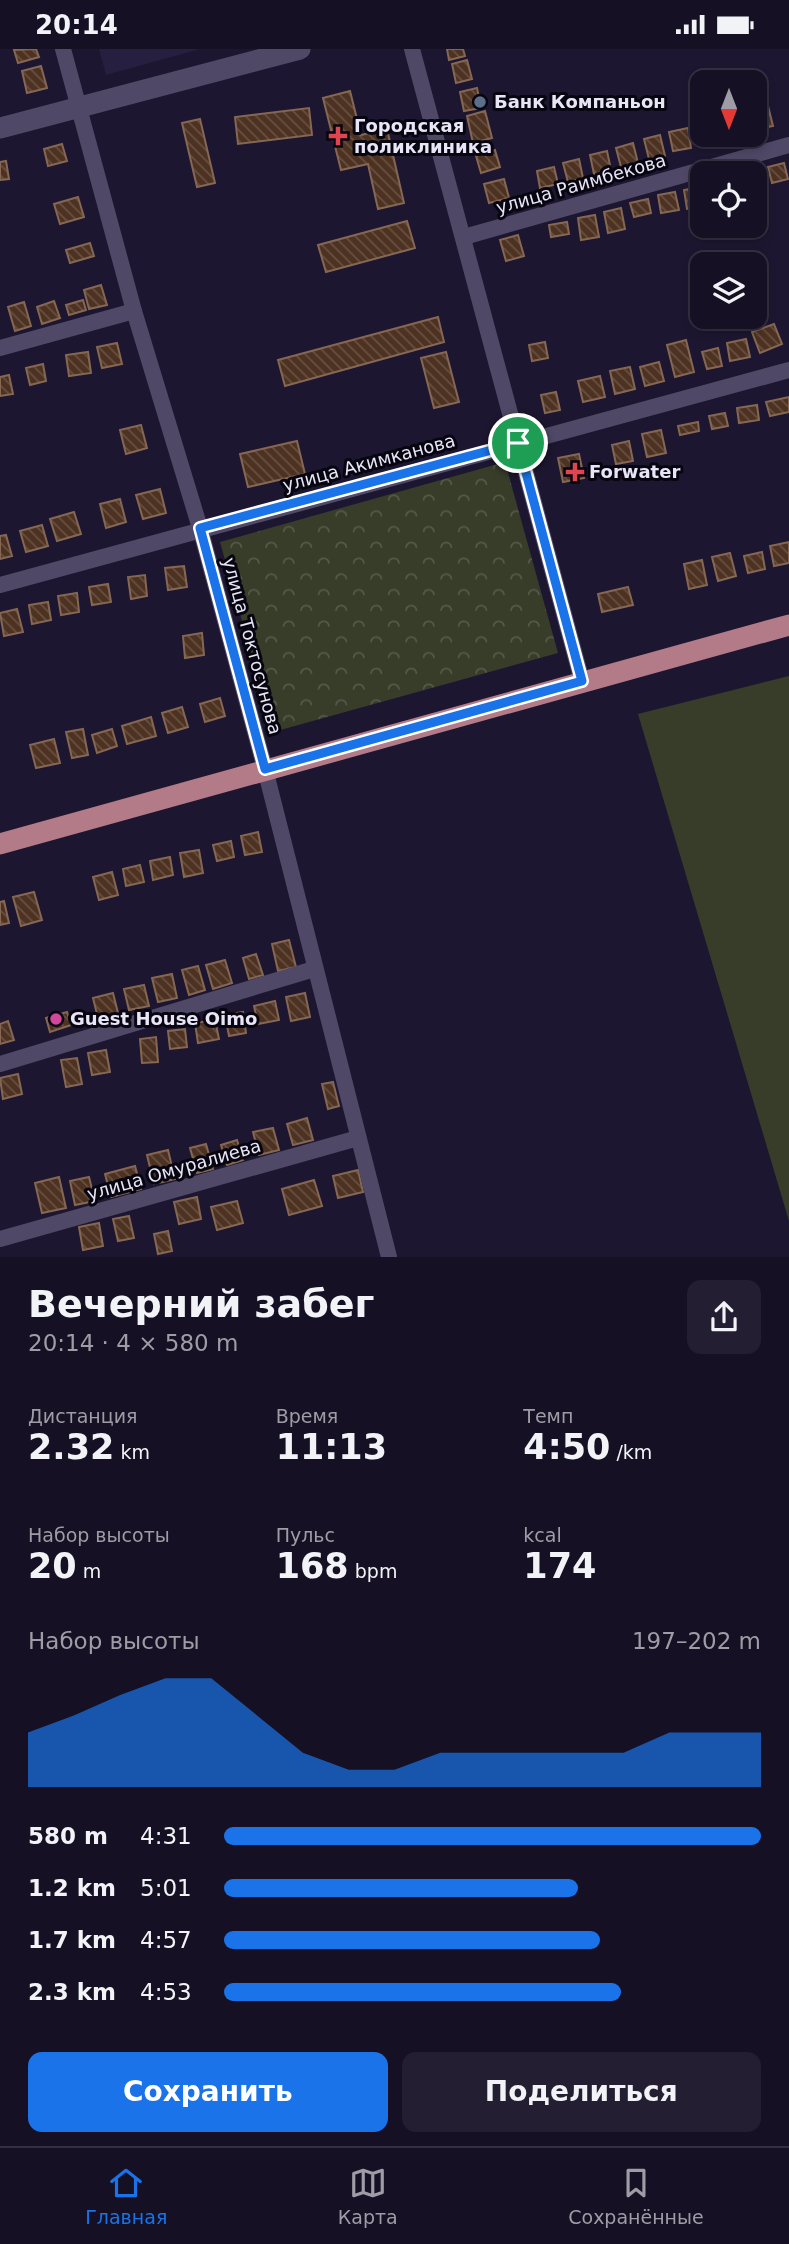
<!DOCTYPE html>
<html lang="ru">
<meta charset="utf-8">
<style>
body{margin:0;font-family:"DejaVu Sans",sans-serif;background:#231e31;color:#f1f3f6;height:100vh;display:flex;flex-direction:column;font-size:26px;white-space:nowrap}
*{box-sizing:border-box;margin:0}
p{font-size:23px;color:#9e9da6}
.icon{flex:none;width:38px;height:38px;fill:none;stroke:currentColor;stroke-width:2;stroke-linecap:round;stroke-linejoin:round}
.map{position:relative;height:1208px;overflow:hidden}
.details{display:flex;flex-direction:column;background:#161024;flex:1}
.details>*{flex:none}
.needle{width:46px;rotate:180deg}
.fabs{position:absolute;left:690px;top:21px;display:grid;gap:14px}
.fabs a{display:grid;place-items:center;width:77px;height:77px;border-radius:14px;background:#161024;box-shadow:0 4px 10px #0003,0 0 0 2px #353041;font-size:35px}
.pin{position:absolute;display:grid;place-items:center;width:60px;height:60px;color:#fff;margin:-30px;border:4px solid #fff;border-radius:50%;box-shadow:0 2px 7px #0007}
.round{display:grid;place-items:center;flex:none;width:74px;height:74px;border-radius:14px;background:#231e31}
.summary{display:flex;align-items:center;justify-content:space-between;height:119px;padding:0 28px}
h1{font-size:38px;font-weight:700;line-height:52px}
.metrics{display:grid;grid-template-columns:repeat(3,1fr);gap:10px;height:119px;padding:7px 28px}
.metrics div{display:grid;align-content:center}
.metrics b{font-size:35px;font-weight:700}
.metrics small{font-size:19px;font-weight:400}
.metrics p{font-size:19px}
.chart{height:196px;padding:14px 28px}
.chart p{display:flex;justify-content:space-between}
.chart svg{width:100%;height:126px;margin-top:7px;fill:#1a73e8;opacity:.7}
.primary-button{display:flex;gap:14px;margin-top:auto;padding:14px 28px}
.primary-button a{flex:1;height:80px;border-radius:14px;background:#1a73e8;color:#fff;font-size:28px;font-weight:700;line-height:80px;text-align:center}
.primary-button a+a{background:#231e31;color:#f1f3f6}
ul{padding:0 28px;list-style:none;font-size:23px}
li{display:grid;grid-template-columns:112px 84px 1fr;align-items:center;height:52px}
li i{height:18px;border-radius:9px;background:#1a73e8}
.status{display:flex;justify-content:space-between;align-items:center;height:49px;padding:0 35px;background:#161024;direction:ltr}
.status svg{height:19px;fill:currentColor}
.dock{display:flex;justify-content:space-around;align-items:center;height:98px;border-top:2px solid #353041;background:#161024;font-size:19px;color:#9e9da6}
.dock a{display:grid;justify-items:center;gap:4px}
.dock .selected{color:#1a73e8}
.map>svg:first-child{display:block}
.built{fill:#271f3f}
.green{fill:#383d2a}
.park{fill:url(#park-crowns)}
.building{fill:url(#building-back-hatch);stroke:#856753;stroke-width:2}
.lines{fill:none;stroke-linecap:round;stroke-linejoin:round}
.street{stroke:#4f4967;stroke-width:16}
.secondary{stroke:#4f4967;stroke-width:21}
.primary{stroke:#b37a87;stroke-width:21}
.route-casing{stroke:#fff;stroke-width:14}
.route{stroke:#1a73e8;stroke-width:9}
.service-dot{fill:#5c6f8a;stroke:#07050f;stroke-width:2.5}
.health-dot{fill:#e0444e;stroke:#07050f;stroke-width:2.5}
.hotel-dot{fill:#d1479c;stroke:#07050f;stroke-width:2.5}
.labels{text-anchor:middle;stroke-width:6;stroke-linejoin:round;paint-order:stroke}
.poi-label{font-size:18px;font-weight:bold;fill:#e8e5f7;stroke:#07050f;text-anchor:start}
.street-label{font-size:18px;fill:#e8e5f7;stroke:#07050f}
</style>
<div class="status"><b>20:14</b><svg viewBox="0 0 49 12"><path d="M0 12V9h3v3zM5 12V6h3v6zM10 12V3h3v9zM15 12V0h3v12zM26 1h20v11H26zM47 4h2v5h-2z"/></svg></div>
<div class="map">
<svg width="789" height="1208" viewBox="0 0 789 1208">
<defs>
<pattern id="park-crowns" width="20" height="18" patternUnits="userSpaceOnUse" patternTransform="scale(1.75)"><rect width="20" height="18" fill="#383d2a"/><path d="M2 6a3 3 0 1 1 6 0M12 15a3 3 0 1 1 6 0" fill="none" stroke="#55594a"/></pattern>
<pattern id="building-back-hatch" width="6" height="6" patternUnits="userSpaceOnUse" patternTransform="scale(1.75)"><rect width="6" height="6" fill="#4d3221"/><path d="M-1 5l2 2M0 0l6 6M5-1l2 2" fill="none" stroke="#675042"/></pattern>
</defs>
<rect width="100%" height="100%" fill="#1d1630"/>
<polygon class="built" points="99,0 200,0 106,26"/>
<polygon class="green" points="789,627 789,1172 638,665"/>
<polygon class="park" points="505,413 558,604 273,683 220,493"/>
<g class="building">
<polygon points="36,0 39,8 18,14 14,1"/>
<polygon points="447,0 463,0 465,7 449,11"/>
<polygon points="467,11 472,30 456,34 452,15"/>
<polygon points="41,17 47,39 27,44 22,22"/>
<polygon points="477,39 481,59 464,62 460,43"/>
<polygon points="350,42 361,86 387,80 404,154 378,160 368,115 341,121 323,49"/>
<polygon points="768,57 773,77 754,81 754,60"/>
<polygon points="309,59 312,86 238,95 235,68"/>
<polygon points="485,62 492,89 473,94 467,67"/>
<polygon points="200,70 215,134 197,138 182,74"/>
<polygon points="702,76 702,86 717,86 719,91 702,96 697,78"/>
<polygon points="688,79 691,99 673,102 669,83"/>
<polygon points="660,86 665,107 649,110 644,90"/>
<polygon points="633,94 638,114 621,118 616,99"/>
<polygon points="62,95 67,112 48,117 44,100"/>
<polygon points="495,101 500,118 481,124 476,107"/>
<polygon points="607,102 611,121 594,125 590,106"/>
<polygon points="579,110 583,129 568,133 563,114"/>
<polygon points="6,112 9,130 0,131 0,113"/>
<polygon points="784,114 788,130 772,134 768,118"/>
<polygon points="554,118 558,135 540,139 537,122"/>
<polygon points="504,130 509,149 489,154 484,135"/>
<polygon points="700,138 702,158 687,160 684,141"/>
<polygon points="675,143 679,161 661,164 658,146"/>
<polygon points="78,148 84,168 60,175 54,155"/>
<polygon points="648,150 651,164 634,168 630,154"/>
<polygon points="621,159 625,180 608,184 604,163"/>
<polygon points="595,166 599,188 581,191 578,169"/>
<polygon points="407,172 415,199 326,223 318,196"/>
<polygon points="567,173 569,185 551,188 549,176"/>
<polygon points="518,186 524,207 506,212 500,191"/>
<polygon points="90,194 94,207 70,214 66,201"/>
<polygon points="101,236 107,256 89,260 84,241"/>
<polygon points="83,251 86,261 69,266 66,256"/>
<polygon points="54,252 60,269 42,275 37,258"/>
<polygon points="24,253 31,277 15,282 8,258"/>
<polygon points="438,268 444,293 285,337 278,311"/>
<polygon points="774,275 782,295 760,304 752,283"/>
<polygon points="746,290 750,308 730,312 727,294"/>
<polygon points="686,291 694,323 675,328 667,296"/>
<polygon points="545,293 548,309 532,312 529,296"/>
<polygon points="117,294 122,315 102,319 97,298"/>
<polygon points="718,299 722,317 707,320 702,303"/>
<polygon points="88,303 91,324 69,327 66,306"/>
<polygon points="446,303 459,353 434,359 421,309"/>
<polygon points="659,313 664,332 645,337 640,318"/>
<polygon points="43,315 46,332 30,336 26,319"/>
<polygon points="630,318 635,340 615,345 610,322"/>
<polygon points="9,326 13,345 0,347 0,328"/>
<polygon points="600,327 605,348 583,353 578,332"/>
<polygon points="556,343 560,361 545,364 541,346"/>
<polygon points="789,348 789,363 770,367 766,353"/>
<polygon points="757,356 759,371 739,374 737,359"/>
<polygon points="725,364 728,377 712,380 709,367"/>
<polygon points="698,373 699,382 680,386 678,377"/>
<polygon points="141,376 147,399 126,405 120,381"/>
<polygon points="661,381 666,404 647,408 642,385"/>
<polygon points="297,392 305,425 248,438 240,405"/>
<polygon points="629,392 633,412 616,415 612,396"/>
<polygon points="579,405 584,429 563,433 558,409"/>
<polygon points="160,440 166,464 143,470 136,446"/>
<polygon points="120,450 126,473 106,479 100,455"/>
<polygon points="74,463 81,485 57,492 50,470"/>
<polygon points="42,476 48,497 26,503 20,482"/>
<polygon points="6,486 12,507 0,510 0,487"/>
<polygon points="789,493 789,514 774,517 770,497"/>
<polygon points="762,503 765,520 748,524 744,507"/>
<polygon points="730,504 736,527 718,532 712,508"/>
<polygon points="702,511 707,536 689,540 684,515"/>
<polygon points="184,517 187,538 168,541 165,519"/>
<polygon points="145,526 147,547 131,550 128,528"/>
<polygon points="108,535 111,553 92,556 89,538"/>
<polygon points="628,538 633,556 602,563 598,545"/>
<polygon points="77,544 79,563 61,566 58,547"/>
<polygon points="48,553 51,571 32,575 29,556"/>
<polygon points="17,560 23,583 4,587 0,564"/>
<polygon points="202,584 204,606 185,609 183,587"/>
<polygon points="220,649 225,667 205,673 200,655"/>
<polygon points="182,658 188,678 168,684 162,664"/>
<polygon points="151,668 156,687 127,695 122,677"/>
<polygon points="83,680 88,706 72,709 66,683"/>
<polygon points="112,680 117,697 97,704 92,686"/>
<polygon points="54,690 60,714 36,719 30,696"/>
<polygon points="258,783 262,803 245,806 241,787"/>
<polygon points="231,792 234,808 217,812 213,796"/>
<polygon points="199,801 203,824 184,828 180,804"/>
<polygon points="170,808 173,826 153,831 150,812"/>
<polygon points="140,816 144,833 126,837 123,820"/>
<polygon points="112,823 118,846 99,851 93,828"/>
<polygon points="34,843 42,871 21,877 13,848"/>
<polygon points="4,852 9,874 0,876 0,853"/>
<polygon points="289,891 296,918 278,922 272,895"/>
<polygon points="256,905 263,926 249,930 243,909"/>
<polygon points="225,911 232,934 213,940 206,916"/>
<polygon points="198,917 205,941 189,946 182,921"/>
<polygon points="172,925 177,949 158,953 152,929"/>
<polygon points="144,936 149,957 129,961 124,940"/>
<polygon points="113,944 118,964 98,969 93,949"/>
<polygon points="305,944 310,968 291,972 286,948"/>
<polygon points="275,952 279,971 258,975 254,957"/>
<polygon points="67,963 71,976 50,983 46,969"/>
<polygon points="243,963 246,984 229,987 225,966"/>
<polygon points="215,971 219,990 198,994 195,974"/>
<polygon points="8,972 14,991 0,995 0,975"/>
<polygon points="185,980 187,998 170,1000 168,982"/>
<polygon points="156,988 158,1013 142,1014 140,990"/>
<polygon points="106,1001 110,1023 92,1026 88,1004"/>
<polygon points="77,1009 82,1035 66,1038 61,1011"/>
<polygon points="18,1025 22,1045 3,1050 0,1029"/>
<polygon points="333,1033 339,1057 328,1060 322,1035"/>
<polygon points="307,1069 313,1091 293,1096 287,1075"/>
<polygon points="273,1079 279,1101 259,1106 253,1083"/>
<polygon points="237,1091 243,1111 227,1116 221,1096"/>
<polygon points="206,1095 213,1120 197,1124 190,1099"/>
<polygon points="168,1101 175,1130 154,1135 147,1106"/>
<polygon points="135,1117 141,1140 111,1148 105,1125"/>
<polygon points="358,1121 363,1143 338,1149 333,1127"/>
<polygon points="59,1128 66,1159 42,1164 35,1134"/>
<polygon points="89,1128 95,1152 75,1156 70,1132"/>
<polygon points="314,1131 322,1157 289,1166 282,1140"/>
<polygon points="197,1148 201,1170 179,1175 174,1153"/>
<polygon points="237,1152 243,1174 217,1181 211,1158"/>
<polygon points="129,1167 134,1189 118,1192 113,1170"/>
<polygon points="99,1174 103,1197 83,1201 79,1178"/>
<polygon points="168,1182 172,1202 158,1205 154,1185"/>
</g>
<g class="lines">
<g class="street">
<polyline points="63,0 134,262 200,479 265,720 389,1208"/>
<polyline points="412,0 582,632"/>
<polyline points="464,188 789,96"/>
<polyline points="0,299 134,262"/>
<polyline points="0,536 789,321"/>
<polyline points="0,1015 314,920"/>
<polyline points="0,1190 358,1089"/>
</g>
<polyline class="secondary" points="0,79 300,0"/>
<polyline class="primary" points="0,795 789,576"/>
</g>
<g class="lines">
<defs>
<polygon id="route" points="518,394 582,632 265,720 200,479"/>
</defs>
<use href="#route" class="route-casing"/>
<use href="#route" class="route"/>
</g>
<circle class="service-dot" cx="480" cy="53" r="7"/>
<g class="health-dot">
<path d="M334.5 76.5h7v7h7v7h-7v7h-7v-7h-7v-7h7z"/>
<path d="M571.5 412.5h7v7h7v7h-7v7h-7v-7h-7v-7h7z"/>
</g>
<circle class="hotel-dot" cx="56" cy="970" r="7"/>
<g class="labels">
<g class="poi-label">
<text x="494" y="59">Банк Компаньон</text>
<text x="354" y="83">Городская<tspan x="354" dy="21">поликлиника</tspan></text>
<text x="589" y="429">Forwater</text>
<text x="70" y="976">Guest House Oimo</text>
</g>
<g class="street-label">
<text transform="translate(581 135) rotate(-16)" y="6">улица Раимбекова</text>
<text transform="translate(369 414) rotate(-15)" y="6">улица Акимканова</text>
<text transform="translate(252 597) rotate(75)" y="6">улица Токтосунова</text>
<text transform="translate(174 1121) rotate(-16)" y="6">улица Омуралиева</text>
</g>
</g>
</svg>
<div class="fabs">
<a><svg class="needle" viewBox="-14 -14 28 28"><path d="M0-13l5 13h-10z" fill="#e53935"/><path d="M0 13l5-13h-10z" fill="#9e9da6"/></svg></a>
<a><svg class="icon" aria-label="locate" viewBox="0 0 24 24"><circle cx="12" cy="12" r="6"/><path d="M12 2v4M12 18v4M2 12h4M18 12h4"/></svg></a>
<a><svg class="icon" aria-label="layers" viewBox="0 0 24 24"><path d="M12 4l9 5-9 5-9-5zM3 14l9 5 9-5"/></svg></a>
</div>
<div class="pin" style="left:518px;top:394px;background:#1e9e55"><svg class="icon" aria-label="arrive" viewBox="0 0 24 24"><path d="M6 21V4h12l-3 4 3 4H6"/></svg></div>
</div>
<section class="details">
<div class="summary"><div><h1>Вечерний забег</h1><p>20:14 · 4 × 580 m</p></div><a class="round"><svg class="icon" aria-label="share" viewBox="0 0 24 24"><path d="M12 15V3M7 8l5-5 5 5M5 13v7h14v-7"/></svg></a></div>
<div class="metrics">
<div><p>Дистанция</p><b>2.32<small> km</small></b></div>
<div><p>Время</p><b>11:13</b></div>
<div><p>Темп</p><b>4:50<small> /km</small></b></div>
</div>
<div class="metrics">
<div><p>Набор высоты</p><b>20<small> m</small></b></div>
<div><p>Пульс</p><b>168<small> bpm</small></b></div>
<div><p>kcal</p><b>174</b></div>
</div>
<div class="chart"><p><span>Набор высоты</span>197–202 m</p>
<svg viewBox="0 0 160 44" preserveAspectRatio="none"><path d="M0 44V25L10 19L20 12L30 6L40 6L50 19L60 32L70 38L80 38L90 32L100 32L110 32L120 32L130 32L140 25L150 25L160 25V44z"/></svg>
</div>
<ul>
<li><b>580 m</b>4:31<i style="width:100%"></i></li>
<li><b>1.2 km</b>5:01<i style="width:66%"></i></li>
<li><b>1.7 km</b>4:57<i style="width:70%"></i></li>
<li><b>2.3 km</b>4:53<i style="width:74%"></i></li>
</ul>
<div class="primary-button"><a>Сохранить</a><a>Поделиться</a></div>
</section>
<nav class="dock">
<a class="selected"><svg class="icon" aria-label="home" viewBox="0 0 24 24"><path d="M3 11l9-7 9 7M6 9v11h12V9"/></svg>Главная</a>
<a><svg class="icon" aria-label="map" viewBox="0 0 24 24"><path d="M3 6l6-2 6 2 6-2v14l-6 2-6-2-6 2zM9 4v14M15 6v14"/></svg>Карта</a>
<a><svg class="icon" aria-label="saved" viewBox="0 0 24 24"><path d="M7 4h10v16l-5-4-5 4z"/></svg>Сохранённые</a>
</nav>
